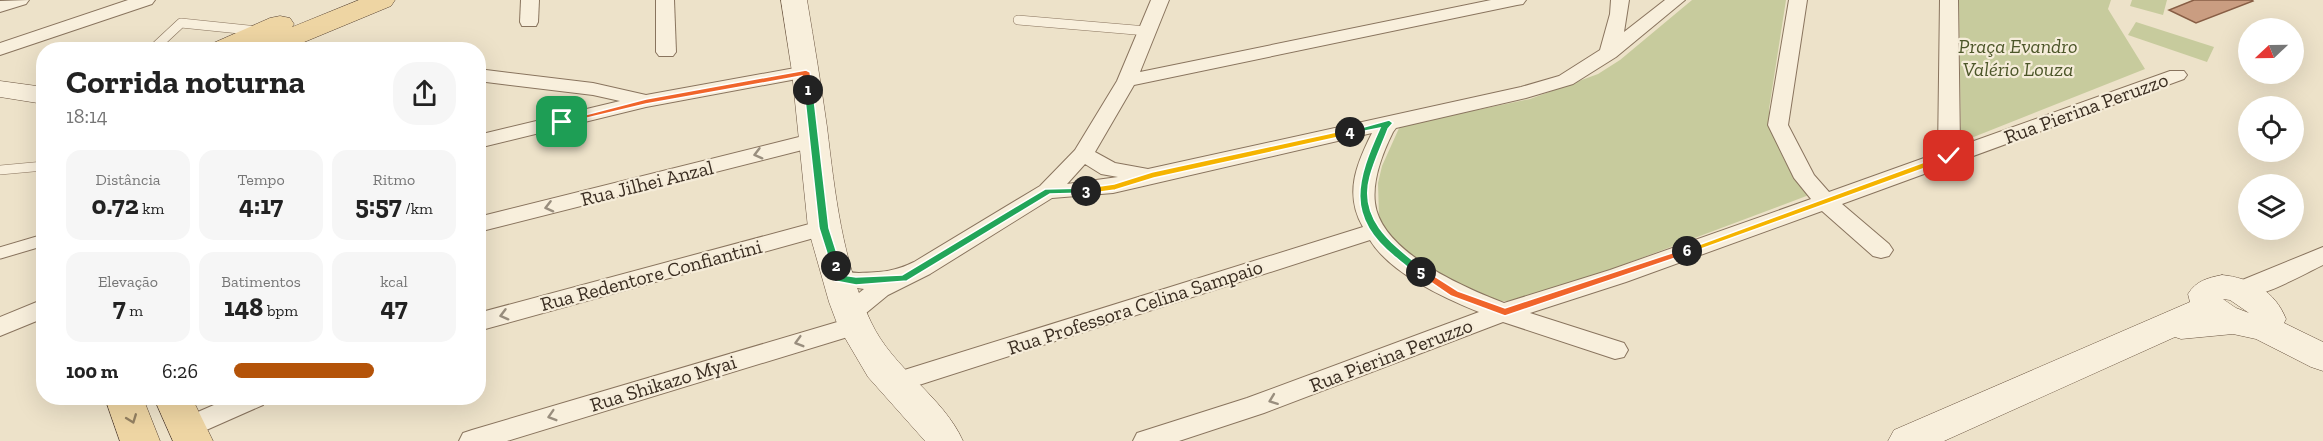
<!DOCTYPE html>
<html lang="pt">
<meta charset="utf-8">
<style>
body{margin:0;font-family:"Zilla Slab",serif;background:#f6f6f6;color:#222;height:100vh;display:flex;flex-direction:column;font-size:22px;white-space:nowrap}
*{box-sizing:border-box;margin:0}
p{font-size:20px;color:#767676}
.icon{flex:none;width:33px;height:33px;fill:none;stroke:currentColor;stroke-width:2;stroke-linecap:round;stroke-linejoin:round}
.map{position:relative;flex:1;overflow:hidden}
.panel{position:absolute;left:36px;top:42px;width:450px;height:363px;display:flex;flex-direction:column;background:#fff;border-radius:24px;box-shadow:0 6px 24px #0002}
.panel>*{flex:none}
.needle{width:39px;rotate:248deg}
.fabs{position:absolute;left:2238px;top:18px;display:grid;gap:12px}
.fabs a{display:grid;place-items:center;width:66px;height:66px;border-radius:50%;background:#fff;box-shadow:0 6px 24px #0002;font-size:30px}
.pin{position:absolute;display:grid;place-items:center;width:51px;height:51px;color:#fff;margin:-26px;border-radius:12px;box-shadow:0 3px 9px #0006}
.km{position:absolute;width:30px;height:30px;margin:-15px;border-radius:50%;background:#222;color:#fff;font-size:16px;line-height:30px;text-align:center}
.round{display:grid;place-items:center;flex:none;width:63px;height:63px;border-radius:24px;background:#f6f6f6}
.overview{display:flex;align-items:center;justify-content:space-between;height:102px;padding:0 30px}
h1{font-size:33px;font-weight:700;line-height:45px}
.figures{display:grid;grid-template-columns:repeat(3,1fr);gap:9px;height:102px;padding:6px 30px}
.figures div{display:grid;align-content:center;border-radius:15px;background:#f6f6f6;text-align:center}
.figures b{font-size:26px;font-weight:700}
.figures small{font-size:16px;font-weight:400}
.figures p{font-size:16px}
ul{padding:0 30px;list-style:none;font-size:20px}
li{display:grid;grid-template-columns:96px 72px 1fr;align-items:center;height:45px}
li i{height:15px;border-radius:8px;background:#b45309}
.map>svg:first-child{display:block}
.green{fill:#c7cb9d}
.building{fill:#ca9d81;stroke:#885e45;stroke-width:1.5}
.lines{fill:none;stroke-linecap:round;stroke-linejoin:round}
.lane-far1-casing{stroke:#89745e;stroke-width:10}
.lane-casing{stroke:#89745e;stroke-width:13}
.street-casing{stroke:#89745e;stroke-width:2}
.secondary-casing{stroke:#6b5541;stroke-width:1}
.primary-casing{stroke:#584332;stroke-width:1}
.lane-far1{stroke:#f8efdc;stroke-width:9}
.lane{stroke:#f8efdc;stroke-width:11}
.street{fill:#f8efdc;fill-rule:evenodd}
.secondary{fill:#f8efdc;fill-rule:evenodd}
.primary{fill:#eed5a3;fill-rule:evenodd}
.oneway{stroke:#998e7e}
.oneway2{stroke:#948162}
.split-1{fill:#f0652b;stroke:#fff;stroke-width:1.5}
.split-2{fill:#22a559;stroke:#fff;stroke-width:1.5}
.split-3{fill:#22a559;stroke:#fff;stroke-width:1.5}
.split-4{fill:#f5b400;stroke:#fff;stroke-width:1.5}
.split-5{fill:#22a559;stroke:#fff;stroke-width:1.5}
.split-6{fill:#f0652b;stroke:#fff;stroke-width:1.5}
.split-7{fill:#f5b400;stroke:#fff;stroke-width:1.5}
.labels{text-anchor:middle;stroke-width:4.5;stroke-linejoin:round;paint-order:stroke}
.park-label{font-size:20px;font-style:italic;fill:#4c5629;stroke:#f5ecd9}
.street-label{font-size:20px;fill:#3a2d21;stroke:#f5ecd9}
</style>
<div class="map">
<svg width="2323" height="441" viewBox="0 0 2323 441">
<rect width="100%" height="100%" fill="#ede2c9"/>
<g class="green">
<path d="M1692,0H1786L1769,109C1771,135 1789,178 1809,195L1572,284L1510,301H1492L1457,288L1392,240L1384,228L1379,217L1378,183L1382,166L1400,126L1530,99L1598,74L1620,60Z"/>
<polygon points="1959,0 2111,0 2108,9 2145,69 1961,142"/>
<polygon points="2132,0 2167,0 2163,15 2130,6"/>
<polygon points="2136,22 2214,47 2207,62 2128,35"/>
</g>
<polygon class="building" points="2194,0 2252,0 2253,1 2196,23 2169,10"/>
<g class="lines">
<defs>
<g id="lane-far1">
<polyline points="1018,20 1147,31"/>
<polyline points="152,50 181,23 259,31"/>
<polyline points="0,170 44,166"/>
</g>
<polyline id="lane" points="0,253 44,240"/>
<g id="street">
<polygon points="29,0 26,4 0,12 0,1"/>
<polygon points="128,0 155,0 152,4 0,55 0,43"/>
<polygon points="521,0 539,0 538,22 536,26 522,26 520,22"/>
<polygon points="656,0 674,0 676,52 673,56 659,56 656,52"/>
<path d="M1151,0H1169L1140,72L1491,0H1526L1523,4L1517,5L1134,85L1095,152L1115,163L1148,169L1521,87L1559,76L1600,50L1610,14L1611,0H1629L1624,32L1665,0H1685L1616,57L1573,84L1526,98L1396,128L1393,132C1383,152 1372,180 1375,203C1381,252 1463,287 1504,303L1610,270L1811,199L1794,178L1768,125L1789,0H1807L1788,125L1814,175L1829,192L1938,153L1940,0H1958L1960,146L2170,71H2184L2187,75L2184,79L1842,204L1889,244L1893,250L1889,256L1881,258L1873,256L1822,211L1626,282L1530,313L1624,343L1628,350L1624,357L1615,359L1503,322L1264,413L1179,441H1133L1137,433L1247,398L1479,312C1444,298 1390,273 1370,240L894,393L885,390L881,383L885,376L1363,227C1344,194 1356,165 1372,133L1113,193L1052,198L930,274L888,295L860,318L864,320L867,326L864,332L507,441H459L463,433L472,430L844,320L838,313L841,307L864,289L831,284L827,278L831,272C841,269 848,273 859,273C881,272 894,272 914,262L1040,186L1075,150L1117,81ZM1085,164L1101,174L1118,177L1067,184Z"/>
<polygon points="806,66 813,68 816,72 813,76 646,107 478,148 478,135 620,101 593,95 478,81 478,69 593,83 646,95"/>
<polygon points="815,133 822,135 825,140 822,145 478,232 478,217"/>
<polygon points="824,220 832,223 835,228 832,233 478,331 478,313"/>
<path d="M2323,247V265C2302,275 2252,304 2230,297L2226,291L2230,285Z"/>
<polygon points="44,299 44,318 0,336 0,317"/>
<polygon points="230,398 267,398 263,405 195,435 186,438 177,435 173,428 177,421"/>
</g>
<g id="secondary">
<path d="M781,0H807C814,42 821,84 827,127C835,193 842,261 871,322C893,369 943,396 963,441H925L868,377L838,326L829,302L808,228L792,72Z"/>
<polygon points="0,81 44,87 44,104 0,97"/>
<path d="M2222,275C2251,278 2275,291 2286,319L2284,323L2323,342V371L2311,367L2256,339L2233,334L2181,339L2175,337L1944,441H1888L1894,430L2190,302L2188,294C2196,281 2207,278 2222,275ZM2223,299L2230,300L2249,313L2236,308Z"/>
</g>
<g id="primary">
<polygon points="359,0 395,0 391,6 285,50 207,50 211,44 270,18 280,16 290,18 294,24 292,27"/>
<polygon points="105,398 143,398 160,441 120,441"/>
<polygon points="154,398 192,398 213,441 173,441"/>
</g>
</defs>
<use href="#lane-far1" class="lane-far1-casing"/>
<use href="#lane" class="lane-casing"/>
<use href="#street" class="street-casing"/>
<use href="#secondary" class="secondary-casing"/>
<use href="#primary" class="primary-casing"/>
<use href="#lane-far1" class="lane-far1"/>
<use href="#lane" class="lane"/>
<use href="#street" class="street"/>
<use href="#secondary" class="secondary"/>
<use href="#primary" class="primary"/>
</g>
<defs><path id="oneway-chevron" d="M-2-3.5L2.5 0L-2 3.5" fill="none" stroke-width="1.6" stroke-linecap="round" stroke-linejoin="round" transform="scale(1.5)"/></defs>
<g class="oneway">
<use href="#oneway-chevron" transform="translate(758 154) rotate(165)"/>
<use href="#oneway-chevron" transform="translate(549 207) rotate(166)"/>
<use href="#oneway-chevron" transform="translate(504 315) rotate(165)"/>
<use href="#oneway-chevron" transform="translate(799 342) rotate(164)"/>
<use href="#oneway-chevron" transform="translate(1273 400) rotate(159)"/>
<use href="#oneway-chevron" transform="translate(552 416) rotate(163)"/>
</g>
<use class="oneway2" href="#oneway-chevron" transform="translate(132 419) rotate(69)"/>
<polygon class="split-1" points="806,70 810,72 813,90 808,92 804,90 802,76 646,104 562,124 558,122 646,99"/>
<polygon class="split-2" points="808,87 813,90 829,228 841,266 836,270 831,266 819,228 804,90"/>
<polygon class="split-3" points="1086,188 1089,189 1089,193 1050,194 907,281 856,285 835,281 831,266 836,263 839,264 843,275 856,277 902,275 1045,189"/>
<polygon class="split-4" points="1350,129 1355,132 1353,134 1154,178 1115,190 1086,194 1081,191 1086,188 1114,184 1152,172"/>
<path class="split-5" d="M1389,120L1393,123L1388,129C1382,145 1374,161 1370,177C1358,221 1395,246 1425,270V275L1421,276C1411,272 1403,263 1395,257C1344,217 1357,179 1380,128L1350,134L1346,132Z"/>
<polygon class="split-6" points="1687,248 1690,249 1690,253 1505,316 1451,296 1416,272 1418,270 1425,270 1458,291 1505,308"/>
<polygon class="split-7" points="1949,153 1953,154 1953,158 1690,253 1683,253 1682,251"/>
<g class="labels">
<g class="park-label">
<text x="2018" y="53">Praça Evandro<tspan x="2018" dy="23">Valério Louza</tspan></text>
</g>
<g class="street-label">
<text transform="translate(2086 108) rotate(-20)" y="7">Rua Pierina Peruzzo</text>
<text transform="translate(647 183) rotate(-14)" y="7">Rua Jilhei Anzal</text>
<text transform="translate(651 275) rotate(-15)" y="7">Rua Redentore Confiantini</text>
<text transform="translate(1135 307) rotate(-18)" y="7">Rua Professora Celina Sampaio</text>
<text transform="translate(1391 355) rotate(-21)" y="7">Rua Pierina Peruzzo</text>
<text transform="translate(663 383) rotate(-17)" y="7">Rua Shikazo Myai</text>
</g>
</g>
</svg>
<div class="fabs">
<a><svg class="needle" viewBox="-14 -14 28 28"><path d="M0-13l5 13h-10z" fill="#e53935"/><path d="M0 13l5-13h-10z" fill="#767676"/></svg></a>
<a><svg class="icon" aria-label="locate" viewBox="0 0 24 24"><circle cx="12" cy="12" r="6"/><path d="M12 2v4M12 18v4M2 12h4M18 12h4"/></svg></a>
<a><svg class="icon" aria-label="layers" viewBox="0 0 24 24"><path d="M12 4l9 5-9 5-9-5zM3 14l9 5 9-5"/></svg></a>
</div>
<div class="pin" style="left:562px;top:122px;background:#1e9e55"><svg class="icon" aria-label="arrive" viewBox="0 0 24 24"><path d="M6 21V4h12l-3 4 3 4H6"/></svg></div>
<div class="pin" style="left:1949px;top:156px;background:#d93025"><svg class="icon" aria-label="check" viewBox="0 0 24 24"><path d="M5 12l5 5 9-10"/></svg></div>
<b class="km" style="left:808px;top:90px">1</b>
<b class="km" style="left:836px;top:266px">2</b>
<b class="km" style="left:1086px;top:191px">3</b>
<b class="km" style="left:1350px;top:132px">4</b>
<b class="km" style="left:1421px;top:272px">5</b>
<b class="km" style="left:1687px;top:251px">6</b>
<section class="panel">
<div class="overview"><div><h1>Corrida noturna</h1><p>18:14</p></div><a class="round"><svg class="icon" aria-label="share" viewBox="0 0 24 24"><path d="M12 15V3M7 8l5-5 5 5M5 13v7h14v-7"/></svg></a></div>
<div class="figures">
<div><p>Distância</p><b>0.72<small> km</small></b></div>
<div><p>Tempo</p><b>4:17</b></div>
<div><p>Ritmo</p><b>5:57<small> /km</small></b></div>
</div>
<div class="figures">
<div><p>Elevação</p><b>7<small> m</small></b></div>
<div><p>Batimentos</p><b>148<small> bpm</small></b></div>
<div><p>kcal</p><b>47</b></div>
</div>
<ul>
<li><b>100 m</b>6:26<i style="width:63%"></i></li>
</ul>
</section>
</div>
